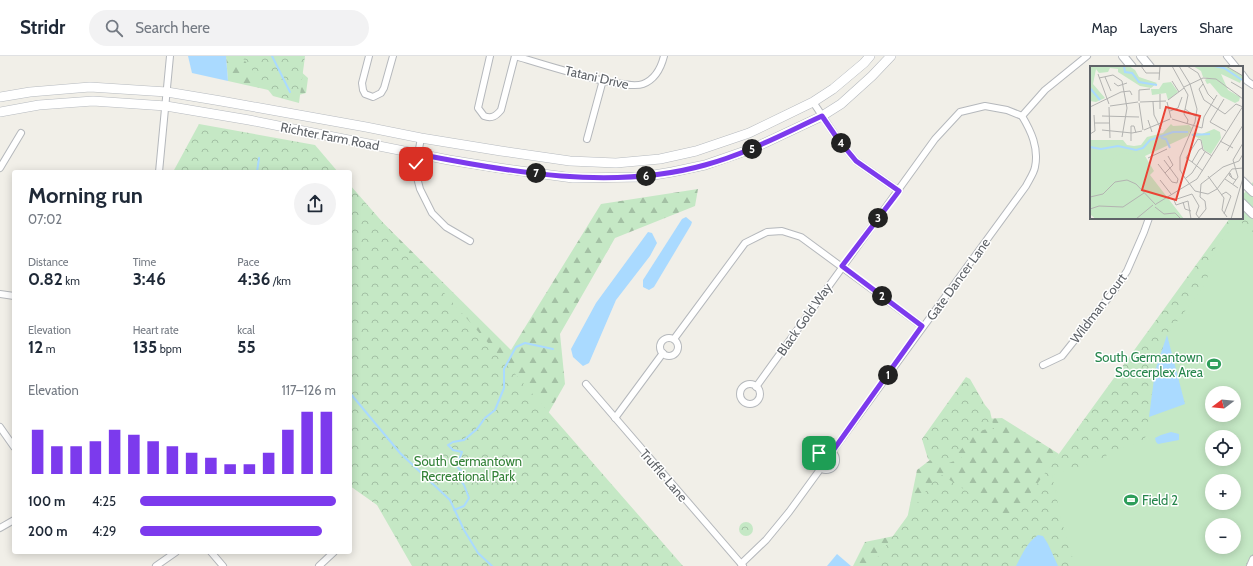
<!DOCTYPE html>
<meta charset="utf-8">
<style>
body{margin:0;font-family:Cabin,sans-serif;background:#f2f2f3;color:#1f2937;height:100vh;display:flex;flex-direction:column;font-size:15px;white-space:nowrap}
*{box-sizing:border-box;margin:0}
p{font-size:13px;color:#747a83}
.icon{flex:none;width:22px;height:22px;fill:none;stroke:currentColor;stroke-width:2;stroke-linecap:round;stroke-linejoin:round}
.map{position:relative;flex:1;overflow:hidden}
.panel{position:absolute;left:12px;top:114px;width:340px;height:384px;display:flex;flex-direction:column;background:#fff;border-radius:4px;box-shadow:0 2px 10px #0003}
.panel>*{flex:none}
.needle{width:26px;rotate:254deg}
.tools{position:absolute;left:1205px;top:330px;display:grid;gap:8px}
.tools a{display:grid;place-items:center;width:36px;height:36px;border-radius:50%;background:#fff;box-shadow:0 2px 10px #0003;font-size:20px}
.pin{position:absolute;display:grid;place-items:center;width:34px;height:34px;color:#fff;margin:-17px;border-radius:8px;box-shadow:0 2px 6px #0006}
.km{position:absolute;width:20px;height:20px;margin:-10px;border-radius:50%;background:#222;color:#fff;font-size:11px;line-height:20px;text-align:center}
.round{display:grid;place-items:center;flex:none;width:42px;height:42px;border-radius:21px;background:#f2f2f3}
.head{display:flex;align-items:center;justify-content:space-between;height:68px;padding:0 16px}
h1{font-size:22px;font-weight:700;line-height:30px}
.figures{display:grid;grid-template-columns:repeat(3,1fr);gap:6px;height:68px;padding:4px 16px}
.figures div{display:grid;align-content:center}
.figures b{font-size:17px;font-weight:700}
.figures small{font-size:11px;font-weight:400}
.figures p{font-size:11px}
.chart{height:112px;padding:8px 16px}
.chart p{display:flex;justify-content:space-between}
.chart svg{width:100%;height:72px;margin-top:4px;stroke:#7c3aed;stroke-width:6}
ul{padding:0 16px;list-style:none;font-size:13px}
li{display:grid;grid-template-columns:64px 48px 1fr;align-items:center;height:30px}
li i{height:10px;border-radius:5px;background:#7c3aed}
header{display:flex;align-items:center;gap:24px;box-sizing:border-box;height:56px;padding:0 20px;background:#fff;border-bottom:1px solid #e0e1e3}
header strong{font-size:19px}
nav{display:flex;gap:22px;margin-inline-start:auto;font-size:14px}
.search{width:280px;height:36px;background:#f2f2f3;display:flex;align-items:center;gap:10px;box-sizing:border-box;padding:0 14px;border-radius:22px;color:#747a83;font-size:15px}
.map>svg:first-child{display:block}
.forest{fill:url(#forest-firs)}
.park{fill:url(#park-crowns);fill-rule:evenodd}
.pitch{fill:#c5e8c5;fill-rule:evenodd}
.water{fill:#aadaff}
.lines{fill:none;stroke-linecap:round;stroke-linejoin:round}
.stream{stroke:#aadaff;stroke-width:2}
.minor-casing{stroke:#b5b8bc;stroke-width:8}
.tertiary-casing{stroke:#b5b8bc;stroke-width:10}
.secondary-casing{stroke:#b6babf;stroke-width:10}
.minor{stroke:#fff;stroke-width:6}
.tertiary{stroke:#fff;stroke-width:8}
.secondary{stroke:#fff;stroke-width:9}
.route-casing{stroke:#fff;stroke-width:8}
.route{stroke:#7c3aed;stroke-width:5}
.labels{text-anchor:middle;stroke-width:3;stroke-linejoin:round;paint-order:stroke}
.street-label{font-size:13px;fill:#5f6368;stroke:#fff}
.leisure-label{font-size:13px;fill:#27864d;stroke:#fff;text-anchor:end}
.park-label{font-size:13px;fill:#348238;stroke:#fff}
.inset-river{fill:none;stroke:#aadaff;stroke-width:2}
.inset-road{fill:none;stroke:#b3b3b1;stroke-width:1}
.view{fill:#ea4335;fill-opacity:0.15;stroke:#ea4335;stroke-width:2}
.inset-edge{fill:none;stroke:#5f6368;stroke-width:2}
</style>
<header>
<strong>Stridr</strong>
<div class="search"><svg class="icon" aria-label="search" viewBox="0 0 24 24"><circle cx="10" cy="10" r="6"/><path d="M15 15l6 6"/></svg>Search here</div>
<nav><a>Map</a><a>Layers</a><a>Share</a></nav>
</header>
<div class="map">
<svg width="1253" height="510" viewBox="0 0 1253 510">
<defs>
<pattern id="forest-firs" width="22" height="20" patternUnits="userSpaceOnUse"><rect width="22" height="20" fill="#c5e8c5"/><path d="M5 1l3.5 6h-7zM16 11l3.5 6h-7z" fill="#a3c0a4"/></pattern>
<pattern id="park-crowns" width="20" height="18" patternUnits="userSpaceOnUse"><rect width="20" height="18" fill="#c5e8c5"/><path d="M2 6a3 3 0 1 1 6 0M12 15a3 3 0 1 1 6 0" fill="none" stroke="#a3c0a4"/></pattern>
</defs>
<rect width="100%" height="100%" fill="#f1efe8"/>
<g class="forest">
<polygon points="226,0 300,0 298,13 308,22 306,37 295,40 228,25"/>
<polygon points="698,133 695,150 615,182 560,278 565,328 545,363 350,134 511,294 601,148"/>
<polygon points="1002,362 1059,398 987,510 853,510 865,486 904,478 917,414 983,363"/>
</g>
<g class="park">
<polygon points="241,0 305,0 299,47 273,40"/>
<polygon points="199,68 315,89 338,116 173,116"/>
<path d="M1253,126V510H871L939,417L1011,464L1230,162H1242V140ZM1212,337H1234V359H1212ZM1212,381H1234V403H1212ZM1212,425H1234V447H1212ZM1212,469H1234V491H1212Z"/>
<polygon points="350,129 683,510 412,510 377,449 350,430"/>
<path d="M966,321L970,323L985,349L990,355L994,373C977,371 968,386 958,397L962,402L941,410L928,403L922,383Z"/>
<circle cx="746" cy="473" r="7"/>
</g>
<path class="pitch" d="M1236,162L1253,176V496L1245,510H1075L1061,463L1052,419L1100,404L1114,394L1143,385L1146,380L1149,361L1185,348L1167,279L1206,227L1214,194L1218,188L1229,176L1236,166ZM1212,337H1234V359H1212ZM1212,381H1234V403H1212ZM1212,425H1234V447H1212ZM1212,469H1234V491H1212Z"/>
<g class="water">
<polygon points="188,0 226,0 228,25 192,17"/>
<polygon points="686,161 692,166 691,169 654,231 649,234 643,231 643,224 682,163"/>
<polygon points="648,176 652,177 657,187 650,200 616,244 589,307 583,310 573,301 571,293 596,247"/>
<polygon points="1167,279 1185,348 1149,361 1155,315"/>
<polygon points="1171,376 1179,378 1179,384 1158,388 1156,386 1155,382 1161,379"/>
<path d="M1038,479L1043,480L1048,488L1058,510H1016C1022,499 1027,486 1038,479Z"/>
<polygon points="837,498 851,510 827,510"/>
</g>
<g class="lines">
<g class="stream">
<polyline points="272,0 290,36"/>
<polyline points="257,116 259,102"/>
<polyline points="350,337 400,397 450,444 464,474 478,497 492,510"/>
<polyline points="454,454 464,450 469,442 464,429 459,422 461,415 455,408 459,404 462,396 453,394 448,389 453,386 464,384 477,373 485,362 495,354 504,332 504,313 516,291 525,287 553,293"/>
</g>
<defs>
<g id="minor">
<polyline points="369,0 362,27 363,34 365,38 373,41 381,37 384,32 393,0"/>
<path d="M490,0L478,52L484,60C492,63 496,60 501,54L515,0"/>
<path d="M515,0C539,7 624,35 643,28C656,23 661,12 664,0"/>
<polyline points="1227,0 1236,11"/>
<polyline points="1242,18 1247,25 1253,29"/>
<polyline points="813,46 837,82 856,105 899,135"/>
<polyline points="1022,60 1045,34 1087,0"/>
<polyline points="421,82 415,114 420,133 432,157 446,171 470,185"/>
<polyline points="587,83 603,24"/>
<polyline points="0,112 21,77"/>
<polyline points="159,116 170,0"/>
<polyline points="0,238 14,240"/>
<circle cx="669" cy="291" r="9"/>
<polyline points="674,283 745,187 767,176 782,175 801,181 922,270"/>
<polyline points="1043,309 1062,300 1113,236 1127,215 1144,176 1149,162"/>
<polyline points="586,328 743,510"/>
<circle cx="750" cy="338" r="10"/>
<polyline points="756,331 935,83 960,56 985,50 1007,54 1022,60"/>
<polyline points="615,362 663,297"/>
<polyline points="0,371 14,391"/>
<circle cx="826" cy="404" r="10"/>
<path d="M832,396L1026,130C1029,124 1034,117 1035,111C1039,92 1031,75 1022,60"/>
<polyline points="0,472 14,464"/>
<polyline points="211,496 223,510"/>
<polyline points="741,508 766,484 789,456 821,412"/>
<polyline points="156,510 176,496"/>
<polyline points="319,510 334,496"/>
<polyline points="1250,510 1253,503"/>
</g>
<g id="tertiary">
<polyline points="1123,0 1132,11"/>
<polyline points="1141,0 1150,11"/>
<polyline points="1242,125 1253,136"/>
<polyline points="1242,147 1253,158"/>
</g>
<g id="secondary">
<polyline points="0,41 30,36 90,31 167,36 221,45 366,71 421,82 501,95 570,105 616,107 660,103 696,95 749,77 813,46 833,33 864,7 870,0"/>
<polyline points="0,56 39,49 93,45 166,50 249,64 449,104 499,112 573,122 642,121 672,116 705,109 754,92 822,60 841,48 872,20 891,0"/>
</g>
</defs>
<use href="#minor" class="minor-casing"/>
<use href="#tertiary" class="tertiary-casing"/>
<use href="#secondary" class="secondary-casing"/>
<use href="#minor" class="minor"/>
<use href="#tertiary" class="tertiary"/>
<use href="#secondary" class="secondary"/>
</g>
<g class="lines">
<defs>
<path id="route" d="M416,108L418,98C509,116 613,135 705,109C746,98 783,78 822,60L837,82L856,105L899,135L842,210L922,270L832,396L825,394L819,397"/>
</defs>
<use href="#route" class="route-casing"/>
<use href="#route" class="route"/>
</g>
<defs>
<symbol id="stadium-bare" viewBox="-9 -9 18 18"><path d="M0-5a6.5 5 0 1 0 0 10a6.5 5 0 1 0 0-10ZM-3.5-1.8h7v3.6h-7Z" fill="#2e9e5b" stroke="#fff" stroke-width="2.5" paint-order="stroke"/></symbol>
</defs>
<g fill-rule="evenodd">
<use href="#stadium-bare" x="1204" y="298" width="20" height="20"/>
<use href="#stadium-bare" x="1121" y="434" width="20" height="20"/>
</g>
<g class="labels">
<g class="street-label">
<text transform="translate(597 21) rotate(13)" y="5">Tatani Drive</text>
<text transform="translate(330 80) rotate(11)" y="5">Richter Farm Road</text>
<text transform="translate(958 223) rotate(-54)" y="5">Gate Dancer Lane</text>
<text transform="translate(1098 252) rotate(-53)" y="5">Wildman Court</text>
<text transform="translate(804 263) rotate(-55)" y="5">Black Gold Way</text>
<text transform="translate(664 419) rotate(49)" y="5">Truffle Lane</text>
</g>
<g class="leisure-label">
<text x="1203" y="306">South Germantown<tspan x="1203" dy="15">Soccerplex Area</tspan></text>
<text x="1142" y="449" text-anchor="start">Field 2</text>
</g>
<g class="park-label">
<text x="468" y="410">South Germantown<tspan x="468" dy="15">Recreational Park</tspan></text>
</g>
</g>
<g transform="translate(1090 10)">
<rect width="153" height="153" fill="#f1efe8"/>
<path d="M103,0H136L153,10L150,17L131,8L138,24L150,31L149,35L145,37L131,30L120,17L117,18L115,14L117,12L113,11L111,5Z" fill="#c5e8c5"/>
<path d="M0,0H39L45,4L49,11L67,17L61,22L50,20L28,6V3L20,2L18,6L9,7L6,3L3,18L15,32L6,36L0,35ZM81,16L88,26L78,34L76,27L62,29L61,23H69L73,17ZM81,58L83,60L99,59L102,62L98,70L55,90L64,105L60,109L94,153H6L0,148V74H33L37,79L44,80L51,79L57,71L73,67ZM124,63L130,66L131,72L121,88L114,84L111,73L101,69L105,66L112,68Z" fill="#c5e8c5"/>
<path d="M33,87L42,88L46,92L54,104V112L62,113L64,123H69L76,130L66,136H62V139L44,153H6L0,148V143L9,141L33,142L55,127L44,115L33,113L23,117L16,126L0,130V94L3,97L4,89H12L13,97H22L24,90ZM34,115H42L48,120L35,129L27,120ZM77,132L87,147L77,148L78,153L50,151L59,143L67,146L69,143L67,139Z" fill="#c5e8c5"/>
<path class="inset-river" d="M34,0L35,6L42,7L49,16L67,19M124,0L134,2L152,14M0,22L10,34M102,69L120,68M71,72L76,73L80,82M0,81L11,83L28,80L46,84L53,82L60,74L83,66H98"/>
<path class="inset-road" d="M51,0L56,7H70M82,0L98,29L94,48L98,54L97,58M89,0L100,18L107,43L105,56L90,91V104L95,112L105,125L118,128L127,123L142,103L153,102M97,0L108,7L118,28L124,34M136,0L153,10M8,8L19,38M15,11L21,25M9,12L23,9L32,15L37,42L32,71M69,14L70,0M82,15L89,26M141,16L153,23M24,17L28,20L37,17M113,18L109,23L114,34L135,48L146,38L153,41M94,21L113,12L126,13L153,33M70,28V43M134,33L120,56L136,65M78,34L94,22M49,35V24L60,23M50,36L76,35M63,36L64,49L71,63M77,36L81,52M49,37L53,64M20,40L48,36M0,41L31,26L40,25L42,29M19,41L20,72M95,43L105,50M80,45L88,42L92,31M12,50L49,51M82,53L112,62L114,51L127,29M58,54L62,66M5,57H20M12,64L42,67L52,65M54,64L80,53M0,68L5,65L4,49M41,75V60H44L46,67M130,75L143,82M112,82L109,84L102,96L113,105M137,85L153,59M58,92L77,83M74,94L88,113L87,117M102,96L96,92L108,73L111,74L113,84L122,90M68,98L82,116L87,117M75,107L83,99L78,90M118,110L134,132L132,144L137,151M96,112L102,107L115,86M142,112L140,107L139,109L142,112L146,114M135,113L148,122M70,114L81,128M143,118L148,111L143,94L153,77M131,129L136,126L141,130L134,148M0,131L13,128L25,116L37,114L46,118L66,139M93,136L95,143L101,145M66,138L107,113L153,40M65,141L74,148L85,147L91,153M0,143L9,140L33,141L54,127M46,153L63,139M101,153L98,135L86,139L84,134L102,128L109,140L106,148L109,152M108,153L116,143L115,135L110,131L111,118L133,101L149,95L153,88M141,153L153,112"/>
<path class="view" d="M76,41L110,50L86,134L52,124Z"/>
<rect width="153" height="153" class="inset-edge"/>
</g>
</svg>
<div class="tools">
<a><svg class="needle" viewBox="-14 -14 28 28"><path d="M0-13l5 13h-10z" fill="#e53935"/><path d="M0 13l5-13h-10z" fill="#747a83"/></svg></a>
<a><svg class="icon" aria-label="locate" viewBox="0 0 24 24"><circle cx="12" cy="12" r="6"/><path d="M12 2v4M12 18v4M2 12h4M18 12h4"/></svg></a>
<a>+</a>
<a>−</a>
</div>
<div class="pin" style="left:819px;top:397px;background:#1e9e55"><svg class="icon" aria-label="arrive" viewBox="0 0 24 24"><path d="M6 21V4h12l-3 4 3 4H6"/></svg></div>
<div class="pin" style="left:416px;top:108px;background:#d93025"><svg class="icon" aria-label="check" viewBox="0 0 24 24"><path d="M5 12l5 5 9-10"/></svg></div>
<b class="km" style="left:888px;top:319px">1</b>
<b class="km" style="left:882px;top:240px">2</b>
<b class="km" style="left:878px;top:162px">3</b>
<b class="km" style="left:841px;top:87px">4</b>
<b class="km" style="left:752px;top:93px">5</b>
<b class="km" style="left:646px;top:120px">6</b>
<b class="km" style="left:536px;top:117px">7</b>
<section class="panel">
<div class="head"><div><h1>Morning run</h1><p>07:02</p></div><a class="round"><svg class="icon" aria-label="share" viewBox="0 0 24 24"><path d="M12 15V3M7 8l5-5 5 5M5 13v7h14v-7"/></svg></a></div>
<div class="figures">
<div><p>Distance</p><b>0.82<small> km</small></b></div>
<div><p>Time</p><b>3:46</b></div>
<div><p>Pace</p><b>4:36<small> /km</small></b></div>
</div>
<div class="figures">
<div><p>Elevation</p><b>12<small> m</small></b></div>
<div><p>Heart rate</p><b>135<small> bpm</small></b></div>
<div><p>kcal</p><b>55</b></div>
</div>
<div class="chart"><p><span>Elevation</span>117–126 m</p>
<svg viewBox="0 0 160 44" preserveAspectRatio="none"><path d="M5 44V17M15 44V27M25 44V27M35 44V24M45 44V17M55 44V20M65 44V24M75 44V27M85 44V31M95 44V34M105 44V38M115 44V38M125 44V31M135 44V17M145 44V6M155 44V6"/></svg>
</div>
<ul>
<li><b>100 m</b>4:25<i style="width:100%"></i></li>
<li><b>200 m</b>4:29<i style="width:93%"></i></li>
</ul>
</section>
</div>
